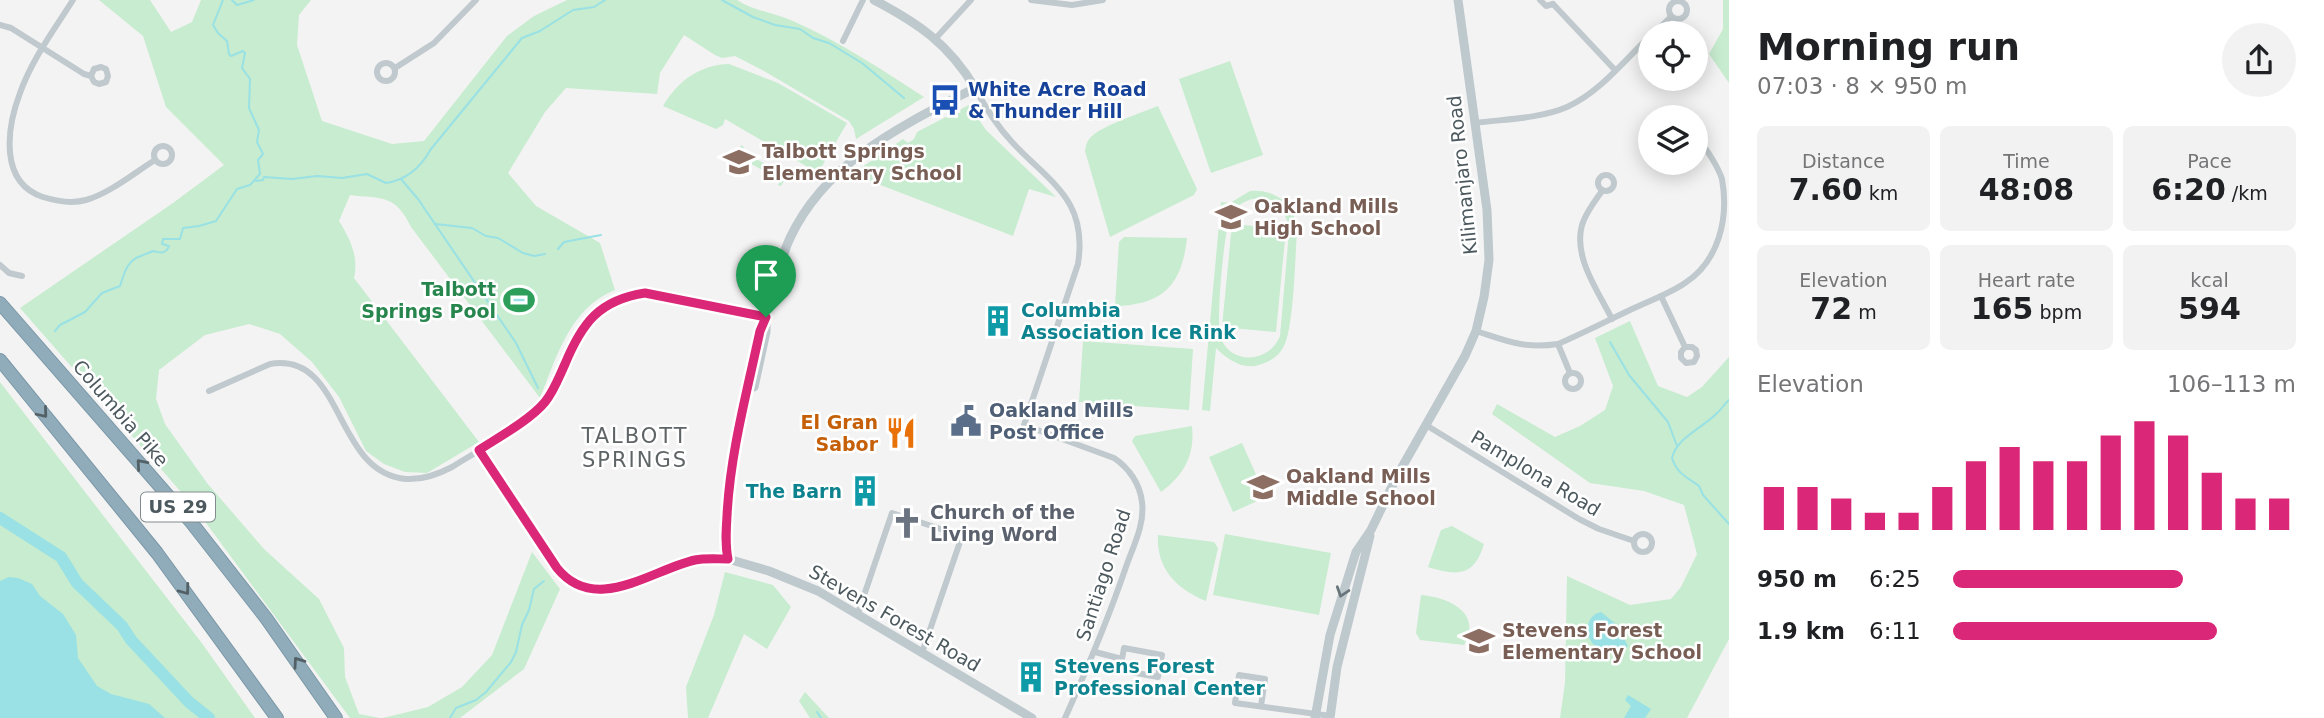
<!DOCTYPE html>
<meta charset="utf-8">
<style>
body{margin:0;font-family:"DejaVu Sans",sans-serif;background:#f2f2f2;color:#202124;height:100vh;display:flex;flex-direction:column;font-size:26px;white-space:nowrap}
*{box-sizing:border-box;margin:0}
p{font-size:23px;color:#757577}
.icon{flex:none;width:38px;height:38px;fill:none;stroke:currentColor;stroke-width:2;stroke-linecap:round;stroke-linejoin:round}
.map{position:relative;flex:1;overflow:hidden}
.side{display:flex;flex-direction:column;background:#fff;width:595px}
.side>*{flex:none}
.tools{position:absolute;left:1638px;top:21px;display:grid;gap:14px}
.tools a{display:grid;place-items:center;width:70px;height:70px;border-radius:50%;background:#fff;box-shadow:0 4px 18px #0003;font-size:35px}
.pin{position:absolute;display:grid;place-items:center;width:60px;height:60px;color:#fff;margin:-72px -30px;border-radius:50% 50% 50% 0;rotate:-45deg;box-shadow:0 0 7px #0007}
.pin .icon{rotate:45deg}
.round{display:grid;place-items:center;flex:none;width:74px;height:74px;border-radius:37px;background:#f2f2f2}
.headline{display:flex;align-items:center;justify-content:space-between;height:119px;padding:0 28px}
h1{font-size:38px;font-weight:700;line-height:52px}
.figures{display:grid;grid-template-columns:repeat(3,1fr);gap:10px;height:119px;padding:7px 28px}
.figures div{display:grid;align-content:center;border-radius:10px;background:#f2f2f2;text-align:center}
.figures b{font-size:30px;font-weight:700}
.figures small{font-size:19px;font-weight:400}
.figures p{font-size:19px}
.chart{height:196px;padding:14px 28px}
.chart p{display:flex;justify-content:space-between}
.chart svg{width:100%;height:126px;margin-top:7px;stroke:#db2777;stroke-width:6}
ul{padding:0 28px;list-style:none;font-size:23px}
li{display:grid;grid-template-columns:112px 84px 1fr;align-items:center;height:52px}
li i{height:18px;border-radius:9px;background:#db2777}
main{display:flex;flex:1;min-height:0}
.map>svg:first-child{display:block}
.green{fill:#c7eccf;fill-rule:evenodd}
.water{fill:#99e1e4}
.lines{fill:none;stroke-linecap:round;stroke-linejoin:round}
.stream{stroke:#99e1e4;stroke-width:2}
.river{stroke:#99e1e4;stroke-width:12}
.highway-casing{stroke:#7b98a7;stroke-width:14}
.street{stroke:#c0c9cd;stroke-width:6}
.secondary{stroke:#bec9ce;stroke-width:9}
.highway{stroke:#90acbb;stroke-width:12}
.oneway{stroke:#536167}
.oneway2{stroke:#68757a}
.route-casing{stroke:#fff;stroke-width:14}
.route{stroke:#db2777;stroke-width:9}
.labels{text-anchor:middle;stroke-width:5;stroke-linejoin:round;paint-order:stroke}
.shield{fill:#fff;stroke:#828b8e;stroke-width:2}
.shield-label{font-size:18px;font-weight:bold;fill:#4c595e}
.transit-label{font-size:19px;font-weight:bold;fill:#164399;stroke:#fff;text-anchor:start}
.education-label{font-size:19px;font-weight:bold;fill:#785e54;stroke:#fff;text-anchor:start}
.street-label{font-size:19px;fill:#4c595e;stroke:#fff}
.leisure-label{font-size:19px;font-weight:bold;fill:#27864d;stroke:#fff;text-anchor:end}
.culture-label{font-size:19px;font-weight:bold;fill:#0d838f;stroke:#fff;text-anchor:start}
.service-label{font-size:19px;font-weight:bold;fill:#4e5e75;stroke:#fff;text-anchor:start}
.food-label{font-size:19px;font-weight:bold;fill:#c56008;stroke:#fff;text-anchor:end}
.worship-label{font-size:19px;font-weight:bold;fill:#5b616d;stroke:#fff;text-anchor:start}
.neighbourhood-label{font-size:21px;letter-spacing:2px;fill:#5f6466;stroke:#fff}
</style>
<main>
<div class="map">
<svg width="1729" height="718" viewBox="0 0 1729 718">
<rect width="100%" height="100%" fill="#f4f3f3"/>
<g class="green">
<path d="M99,0H150L171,32L192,22L201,0H311L299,15L297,45L322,121L392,144L424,141L507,36L534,16L567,0H737C754,11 775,13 793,21C839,41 882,70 924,97L856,139L854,129L849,121L764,71L735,56L722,58L715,55L684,35L660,73L657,94L566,88L545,112L508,173L536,206L600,243L615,290C570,308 557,356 540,398L411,227C395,194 383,199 350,195L339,221C350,239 359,256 354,278L479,442L427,473L405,472L384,464L366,451L339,397L312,362L280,334L249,324L205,335L159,370L156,399L165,424L207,483L264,549L319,599L344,648L345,677L359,714L380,718H350L195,508L20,308L173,203L224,165L166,107L143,36Z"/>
<polygon points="1723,0 1729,0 1729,83 1709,54 1723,29"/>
<polygon points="1230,61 1263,155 1211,173 1179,79"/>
<path d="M729,64L778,83L847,123L818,173L725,119L723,125L716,129L663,106C678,81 699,65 729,64Z"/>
<polygon points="969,105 986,130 1056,197 1029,189 1013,236 852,174 903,139 908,143 914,139 917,132"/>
<path d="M1158,106L1197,189L1194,195L1110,237L1085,151C1086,145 1087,140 1092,136C1104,125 1141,113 1158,106Z"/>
<polygon points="741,145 744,147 742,151 783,174 786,171 789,172 781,186 778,185 780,180 739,157 733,160"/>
<path d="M1250,191C1277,189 1296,205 1297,232C1295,257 1294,326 1284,346C1279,356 1270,362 1259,365C1242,370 1227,359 1216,348L1210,411L1202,410L1221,202L1230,203ZM1252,199C1273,197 1288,210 1289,232L1280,336C1270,362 1233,366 1221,339C1215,326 1224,228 1231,215C1235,207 1242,202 1252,199Z"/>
<polygon points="1232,224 1286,229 1276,332 1222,327"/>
<path d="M1124,237L1187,238C1182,284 1164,305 1115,306L1119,242Z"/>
<polygon points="1630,321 1658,386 1687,397 1702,387 1729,357 1729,639 1687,718 1560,718 1565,683 1567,576 1630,605 1671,599 1681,587 1697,554 1684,505 1644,491 1590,483 1492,414 1497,404 1555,437 1580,426 1605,410 1613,386 1595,338"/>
<polygon points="1083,341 1193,349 1189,410 1079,402"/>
<polygon points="0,382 201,642 255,718 0,718"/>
<path d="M1192,426C1195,455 1184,475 1161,492L1132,441L1135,436Z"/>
<polygon points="1242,443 1266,497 1233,512 1209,457"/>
<path d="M1452,526L1484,544C1474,577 1457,576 1428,567L1441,530Z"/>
<polygon points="1225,534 1331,553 1319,615 1213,595"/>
<path d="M1158,535L1214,542L1218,548L1206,601C1176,589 1156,568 1158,535Z"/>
<polygon points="532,552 560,589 524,669 460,718 383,718 428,707 462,687 492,655"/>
<polygon points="725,572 773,585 791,607 767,649 744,634 708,718 688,718 686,687 714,615"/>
<path d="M1421,595C1448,597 1483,613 1464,645L1420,640L1416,633Z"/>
<polygon points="805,692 829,718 810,718 799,701"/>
</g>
<g class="water">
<polygon points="522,286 537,294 526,314 503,301 506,296 515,299"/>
<polygon points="9,577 18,578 32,584 40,596 63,614 76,635 78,658 97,686 111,694 149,704 165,718 0,718 0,581"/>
<path d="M1601,612L1616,624L1628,646L1624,650C1617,651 1608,653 1602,650C1584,644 1582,616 1601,612Z"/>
<polygon points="1628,695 1651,709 1645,718 1624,718 1631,706 1625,700"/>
</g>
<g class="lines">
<g class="stream">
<polyline points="232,0 237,5 254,0"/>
<polyline points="722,0 753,17 775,25 800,29 813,38 829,43 862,63 904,98"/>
<polyline points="401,179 418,199 516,343 538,388"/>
<path d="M256,181L263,180L264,177L292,179L317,176L342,178L367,174L386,183C407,180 421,167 431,149L522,38L540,31L573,10L594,7L605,0"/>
<polyline points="435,224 472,228 486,236 498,238 523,253 534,256 545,254"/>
<polyline points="558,249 564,242 601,235"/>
<path d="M55,331L60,325L85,312L102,293L120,286C124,274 127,260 141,256C145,254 149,253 153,251C160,253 166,254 169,246L162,244L163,239H180L183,228L199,226L216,221L237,189L250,185L260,174L258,160L263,154L257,142L259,130L249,108L250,79L242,68L245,53L243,51L231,56L229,54L227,41L218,33L213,25L223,0"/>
<polyline points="1610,342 1629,375 1668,422 1677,446"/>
<path d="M1729,400C1724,404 1722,409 1717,413C1703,428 1677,437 1672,458C1677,474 1687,477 1699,486L1703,495L1729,524"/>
<polyline points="817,712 821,718"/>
<polyline points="450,718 456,708 476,700 486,692 511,662 516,652 522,625 529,610 534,589 544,581"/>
</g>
<polyline class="river" points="0,518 61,557 77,583 122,626 131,640 189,702 209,718"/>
<defs>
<g id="highway">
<polyline points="0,303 191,522 266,618 336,718"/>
<polyline points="0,360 157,553 277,718"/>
</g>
</defs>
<use href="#highway" class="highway-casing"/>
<g class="street">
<path d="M73,0C54,30 32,59 20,93C6,130 0,183 43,197C56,201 72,204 86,200C110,193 134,173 155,160"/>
<polyline points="1031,0 1072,5 1103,0"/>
<polyline points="1540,0 1546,6 1553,4"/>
<circle cx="1678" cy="10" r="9"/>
<polyline points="1553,4 1615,70"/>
<polyline points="0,25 11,28 84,74 91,76 94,69 101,67 106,69 108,76 106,82 99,84 94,82 91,76"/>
<polyline points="1654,33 1671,17"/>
<polyline points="935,39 971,0"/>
<polyline points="843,41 863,0"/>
<circle cx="386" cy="72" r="9"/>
<polyline points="395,68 434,43 476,0"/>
<path d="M975,88C985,107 997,126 1012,142C1050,183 1088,199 1078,264L1024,425L1114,458C1129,468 1140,484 1142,502C1145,523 1134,545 1127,564C1109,617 1088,667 1065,718"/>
<polyline points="1696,122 1701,128 1700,134 1696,138"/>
<path d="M1475,123C1504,119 1539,119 1567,107C1599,93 1625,60 1650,36"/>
<circle cx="163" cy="155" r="9"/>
<circle cx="1606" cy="183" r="8"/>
<path d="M1602,191C1595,201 1586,212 1582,225C1573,257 1598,291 1612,319"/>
<polyline points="0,265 9,273 22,276"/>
<polyline points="1661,296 1685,347 1681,352 1681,358 1686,363 1694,362 1697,356 1696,350 1692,347 1685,347"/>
<path d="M1476,331C1507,341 1524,349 1558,344C1583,333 1607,321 1632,309C1649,301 1669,294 1685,283C1719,261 1729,218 1722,179C1717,164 1707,150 1697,137"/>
<polyline points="1558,344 1570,373"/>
<circle cx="1573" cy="381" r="8"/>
<path d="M209,391L270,364C345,351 333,473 406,479C423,480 437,475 452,467C477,451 526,425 544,403C562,383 566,355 580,332C609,283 652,293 698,303C721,307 743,312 766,317"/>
<polyline points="1426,425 1579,519 1599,529 1634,541"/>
<polyline points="479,450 557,568 575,585 600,591 697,560 728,559"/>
<circle cx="1643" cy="543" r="9"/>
<polyline points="858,613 892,513 962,536 922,653"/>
<polyline points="1095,652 1122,659 1124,648 1162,655 1158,677 1120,670 1122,659"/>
<polyline points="1261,706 1265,679 1239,675 1235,703 1331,716"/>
</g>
<g class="secondary">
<polyline points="754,387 766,332 766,322"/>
<path d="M728,559C725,545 726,531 727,516C730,454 747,392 760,331C773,301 776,268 790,238C826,161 903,125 975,88C949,44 918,23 874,0"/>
<polyline points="728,559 769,571 818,591 1032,718"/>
<polyline points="1315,718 1330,635 1356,552 1371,530 1397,476 1465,356 1476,331 1484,297 1489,260 1487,210 1458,0"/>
<polyline points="1330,718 1337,667 1370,536"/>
</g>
<use href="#highway" class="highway"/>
</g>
<defs><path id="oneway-chevron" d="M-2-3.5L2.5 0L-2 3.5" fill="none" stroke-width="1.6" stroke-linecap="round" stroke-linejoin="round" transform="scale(1.75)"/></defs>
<g class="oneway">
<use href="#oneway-chevron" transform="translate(43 413) rotate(50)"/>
<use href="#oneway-chevron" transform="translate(141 464) rotate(-131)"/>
<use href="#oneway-chevron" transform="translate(185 590) rotate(53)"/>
<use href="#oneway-chevron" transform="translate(298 662) rotate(-125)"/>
</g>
<use class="oneway2" href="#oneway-chevron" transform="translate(1342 592) rotate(108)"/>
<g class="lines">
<defs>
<path id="route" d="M645,293L766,317L760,331C747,392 730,454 727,516C726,531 725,545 728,559C717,559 705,558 695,560C649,571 595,615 557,568L479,450C499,437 530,420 545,402C554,391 559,377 565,364C582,323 599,300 645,293Z"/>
</defs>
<use href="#route" class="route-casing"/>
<use href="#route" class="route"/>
</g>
<defs>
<symbol id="bus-bare" viewBox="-9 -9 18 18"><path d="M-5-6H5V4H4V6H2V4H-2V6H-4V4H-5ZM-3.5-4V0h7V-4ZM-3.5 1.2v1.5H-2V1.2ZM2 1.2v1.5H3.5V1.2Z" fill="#1a4fb4" stroke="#fff" stroke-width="2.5" paint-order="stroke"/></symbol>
<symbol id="school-bare" viewBox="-9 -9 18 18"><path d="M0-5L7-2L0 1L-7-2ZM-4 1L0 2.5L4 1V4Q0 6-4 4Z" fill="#8d6e63" stroke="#fff" stroke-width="2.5" paint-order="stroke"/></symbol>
<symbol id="stadium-bare" viewBox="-9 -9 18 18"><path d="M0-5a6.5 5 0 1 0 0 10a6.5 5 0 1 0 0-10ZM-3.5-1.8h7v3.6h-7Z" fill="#2e9e5b" stroke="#fff" stroke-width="2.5" paint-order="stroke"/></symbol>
<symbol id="building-bare" viewBox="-9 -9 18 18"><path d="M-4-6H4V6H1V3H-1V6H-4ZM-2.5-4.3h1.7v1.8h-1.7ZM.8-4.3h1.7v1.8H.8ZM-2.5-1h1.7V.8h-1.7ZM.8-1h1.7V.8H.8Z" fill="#0f9aa8" stroke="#fff" stroke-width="2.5" paint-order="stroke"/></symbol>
<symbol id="civic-bare" viewBox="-9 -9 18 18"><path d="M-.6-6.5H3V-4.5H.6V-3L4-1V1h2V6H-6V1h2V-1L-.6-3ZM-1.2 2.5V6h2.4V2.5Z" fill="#5c6f8a" stroke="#fff" stroke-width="2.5" paint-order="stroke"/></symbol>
<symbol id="restaurant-bare" viewBox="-9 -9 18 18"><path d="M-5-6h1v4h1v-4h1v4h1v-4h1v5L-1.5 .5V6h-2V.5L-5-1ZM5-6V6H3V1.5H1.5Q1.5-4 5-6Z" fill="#e8710a" stroke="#fff" stroke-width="2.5" paint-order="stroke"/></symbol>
<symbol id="church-bare" viewBox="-9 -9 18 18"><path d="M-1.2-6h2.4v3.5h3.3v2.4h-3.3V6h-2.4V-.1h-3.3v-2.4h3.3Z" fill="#6b7280" stroke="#fff" stroke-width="2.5" paint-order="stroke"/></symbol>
</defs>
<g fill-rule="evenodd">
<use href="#bus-bare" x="923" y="78" width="44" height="44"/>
<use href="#school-bare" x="717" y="140" width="44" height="44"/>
<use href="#school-bare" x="1209" y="195" width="44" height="44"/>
<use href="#stadium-bare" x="497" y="278" width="44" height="44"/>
<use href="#building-bare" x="976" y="299" width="44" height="44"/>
<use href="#civic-bare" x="944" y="399" width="44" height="44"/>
<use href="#restaurant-bare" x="879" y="411" width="44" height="44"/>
<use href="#school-bare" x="1241" y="465" width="44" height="44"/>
<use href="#building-bare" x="843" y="469" width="44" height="44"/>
<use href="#church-bare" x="885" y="501" width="44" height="44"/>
<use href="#school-bare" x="1457" y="619" width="44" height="44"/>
<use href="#building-bare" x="1009" y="655" width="44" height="44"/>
</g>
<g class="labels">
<rect class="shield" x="141" y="492.5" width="74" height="29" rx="5"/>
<g class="shield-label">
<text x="178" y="513">US 29</text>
</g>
<g class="transit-label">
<text x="968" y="96">White Acre Road<tspan x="968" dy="22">&amp; Thunder Hill</tspan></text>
</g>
<g class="education-label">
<text x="762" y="158">Talbott Springs<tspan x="762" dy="22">Elementary School</tspan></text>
<text x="1254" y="213">Oakland Mills<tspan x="1254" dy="22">High School</tspan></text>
<text x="1286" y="483">Oakland Mills<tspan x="1286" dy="22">Middle School</tspan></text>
<text x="1502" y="637">Stevens Forest<tspan x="1502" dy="22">Elementary School</tspan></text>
</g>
<g class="street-label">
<text transform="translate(1462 175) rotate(-96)" y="7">Kilimanjaro Road</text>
<text transform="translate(121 413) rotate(49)" y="7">Columbia Pike</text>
<text transform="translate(1536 473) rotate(31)" y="7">Pamplona Road</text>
<text transform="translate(1103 575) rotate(-72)" y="7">Santiago Road</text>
<text transform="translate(895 618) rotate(30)" y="7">Stevens Forest Road</text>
</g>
<g class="leisure-label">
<text x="496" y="296">Talbott<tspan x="496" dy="22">Springs Pool</tspan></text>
</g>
<g class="culture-label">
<text x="1021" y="317">Columbia<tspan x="1021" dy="22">Association Ice Rink</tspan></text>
<text x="842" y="498" text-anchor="end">The Barn</text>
<text x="1054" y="673">Stevens Forest<tspan x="1054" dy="22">Professional Center</tspan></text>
</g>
<g class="service-label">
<text x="989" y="417">Oakland Mills<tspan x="989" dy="22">Post Office</tspan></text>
</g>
<g class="food-label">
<text x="878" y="429">El Gran<tspan x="878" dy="22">Sabor</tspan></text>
</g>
<g class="worship-label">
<text x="930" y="519">Church of the<tspan x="930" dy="22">Living Word</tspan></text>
</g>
<g class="neighbourhood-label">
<text x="635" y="443">TALBOTT<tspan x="635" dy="24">SPRINGS</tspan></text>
</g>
</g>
</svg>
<div class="tools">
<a><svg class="icon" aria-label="locate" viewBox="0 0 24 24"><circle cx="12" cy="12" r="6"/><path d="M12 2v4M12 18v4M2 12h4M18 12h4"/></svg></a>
<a><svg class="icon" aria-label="layers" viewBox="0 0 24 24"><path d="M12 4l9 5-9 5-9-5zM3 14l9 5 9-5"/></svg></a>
</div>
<div class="pin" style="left:766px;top:317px;background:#1e9e55"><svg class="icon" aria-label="arrive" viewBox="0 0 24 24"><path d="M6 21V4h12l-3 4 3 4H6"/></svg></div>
</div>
<section class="side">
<div class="headline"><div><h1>Morning run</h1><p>07:03 · 8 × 950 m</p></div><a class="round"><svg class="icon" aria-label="share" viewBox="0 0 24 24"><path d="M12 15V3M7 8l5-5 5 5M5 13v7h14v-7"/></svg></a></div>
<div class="figures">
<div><p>Distance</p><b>7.60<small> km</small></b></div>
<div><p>Time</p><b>48:08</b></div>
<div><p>Pace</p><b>6:20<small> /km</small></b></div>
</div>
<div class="figures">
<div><p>Elevation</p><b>72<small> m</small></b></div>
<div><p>Heart rate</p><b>165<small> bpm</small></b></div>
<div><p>kcal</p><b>594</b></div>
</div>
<div class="chart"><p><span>Elevation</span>106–113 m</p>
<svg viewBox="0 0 160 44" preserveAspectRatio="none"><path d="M5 44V29M15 44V29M25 44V33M35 44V38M45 44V38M55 44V29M65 44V20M75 44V15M85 44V20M95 44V20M105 44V11M115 44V6M125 44V11M135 44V24M145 44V33M155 44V33"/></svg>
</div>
<ul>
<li><b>950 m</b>6:25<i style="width:67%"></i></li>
<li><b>1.9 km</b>6:11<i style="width:77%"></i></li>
</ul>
</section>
</main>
